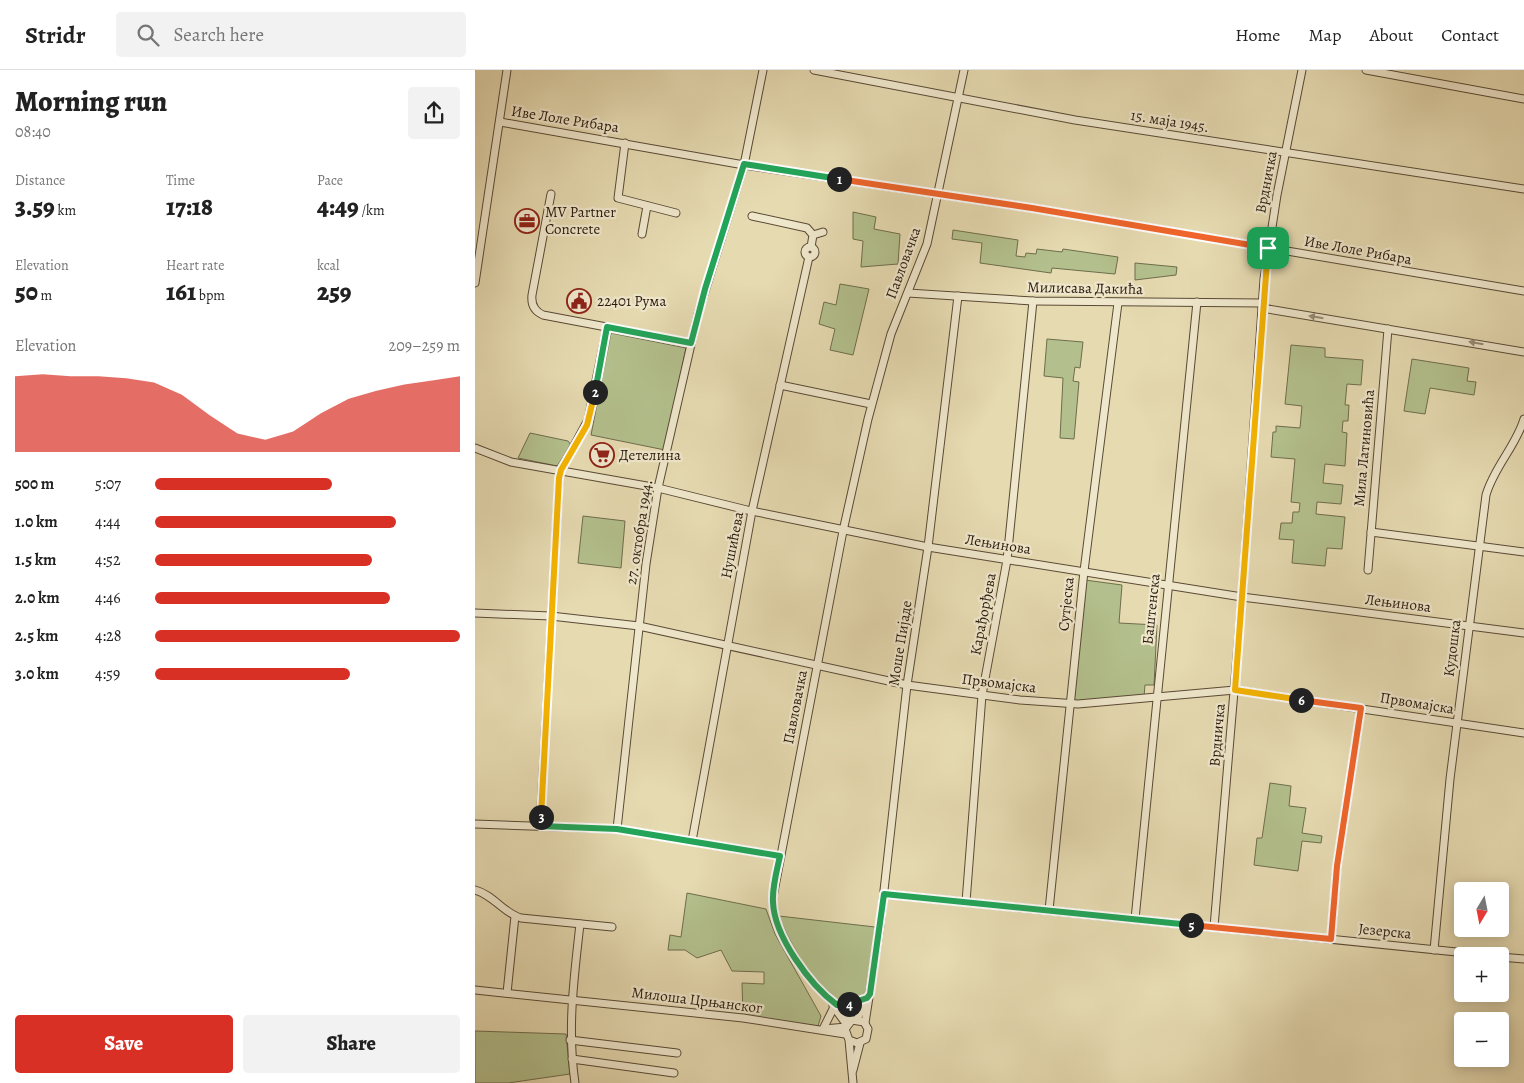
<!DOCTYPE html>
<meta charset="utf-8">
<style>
body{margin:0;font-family:Alegreya,serif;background:#f2f2f2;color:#222;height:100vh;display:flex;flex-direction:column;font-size:19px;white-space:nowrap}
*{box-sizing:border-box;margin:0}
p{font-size:16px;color:#767676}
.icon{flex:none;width:28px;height:28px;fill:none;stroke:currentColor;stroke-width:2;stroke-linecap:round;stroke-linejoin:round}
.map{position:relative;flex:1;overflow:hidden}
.drawer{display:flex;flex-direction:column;background:#fff;width:475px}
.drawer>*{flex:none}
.needle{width:32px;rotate:190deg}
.controls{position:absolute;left:979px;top:812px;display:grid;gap:10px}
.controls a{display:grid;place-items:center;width:55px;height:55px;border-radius:5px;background:#fff;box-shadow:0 2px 12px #0003;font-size:25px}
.pin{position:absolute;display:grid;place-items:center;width:42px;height:42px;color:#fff;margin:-21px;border-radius:10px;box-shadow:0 2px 8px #0006}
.km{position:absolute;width:25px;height:25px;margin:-12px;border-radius:50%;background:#222;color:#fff;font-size:14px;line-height:25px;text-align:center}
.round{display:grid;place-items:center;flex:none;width:52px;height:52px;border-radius:5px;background:#f2f2f2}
.overview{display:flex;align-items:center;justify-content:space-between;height:85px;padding:0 15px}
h1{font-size:28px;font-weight:800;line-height:38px}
.figures{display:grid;grid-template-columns:repeat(3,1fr);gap:8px;height:85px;padding:5px 15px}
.figures div{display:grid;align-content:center}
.figures b{font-size:25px;font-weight:800}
.figures small{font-size:14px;font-weight:400}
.figures p{font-size:14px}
.chart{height:140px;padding:10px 15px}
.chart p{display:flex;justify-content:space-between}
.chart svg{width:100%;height:90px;margin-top:5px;fill:#d93025;opacity:.7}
.button{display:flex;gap:10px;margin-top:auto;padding:10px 15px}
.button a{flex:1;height:58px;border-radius:5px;background:#d93025;color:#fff;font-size:20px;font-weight:800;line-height:58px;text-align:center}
.button a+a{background:#f2f2f2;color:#222}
ul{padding:0 15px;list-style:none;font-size:16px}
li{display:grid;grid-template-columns:80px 60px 1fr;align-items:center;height:38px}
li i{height:12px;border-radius:6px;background:#d93025}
header{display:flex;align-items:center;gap:30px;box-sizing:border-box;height:70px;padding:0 25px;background:#fff;border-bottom:1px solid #e0e0e0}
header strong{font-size:24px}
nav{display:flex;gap:28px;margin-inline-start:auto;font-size:18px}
.search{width:350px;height:45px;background:#f2f2f2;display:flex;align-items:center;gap:12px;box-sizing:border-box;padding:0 18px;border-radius:5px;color:#767676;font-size:19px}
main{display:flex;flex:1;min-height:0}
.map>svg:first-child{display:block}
.green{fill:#b3c08d;stroke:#6e6d4c}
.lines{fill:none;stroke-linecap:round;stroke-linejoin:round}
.minor-casing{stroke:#594a35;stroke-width:9}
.minor{stroke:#efe7cc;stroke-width:7}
.oneway{fill:#968b76}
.split-1-casing{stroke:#fff;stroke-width:10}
.split-2-casing{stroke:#fff;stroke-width:10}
.split-3-casing{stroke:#fff;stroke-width:10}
.split-4-casing{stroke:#fff;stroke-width:10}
.split-5-casing{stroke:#fff;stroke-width:10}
.split-6-casing{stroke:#fff;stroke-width:10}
.split-7-casing{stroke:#fff;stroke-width:10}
.split-1{stroke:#f0652b;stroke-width:6}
.split-2{stroke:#22a559;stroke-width:6}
.split-3{stroke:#f5b400;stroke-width:6}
.split-4{stroke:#22a559;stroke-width:6}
.split-5{stroke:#22a559;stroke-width:6}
.split-6{stroke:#f0652b;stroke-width:6}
.split-7{stroke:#f5b400;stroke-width:6}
.labels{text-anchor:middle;stroke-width:4.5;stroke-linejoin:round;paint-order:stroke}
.street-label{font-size:15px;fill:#2a1a0c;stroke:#efe7cc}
.poi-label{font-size:15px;fill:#2a1a0c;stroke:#efe7cc;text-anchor:start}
</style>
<header>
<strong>Stridr</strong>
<div class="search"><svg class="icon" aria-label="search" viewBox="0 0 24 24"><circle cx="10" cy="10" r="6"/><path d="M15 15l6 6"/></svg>Search here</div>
<nav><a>Home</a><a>Map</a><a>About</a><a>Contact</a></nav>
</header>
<main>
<section class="drawer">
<div class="overview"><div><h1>Morning run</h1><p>08:40</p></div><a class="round"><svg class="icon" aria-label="share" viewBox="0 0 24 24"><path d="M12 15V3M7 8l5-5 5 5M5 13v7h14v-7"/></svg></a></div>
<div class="figures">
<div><p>Distance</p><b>3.59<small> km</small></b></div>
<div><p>Time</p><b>17:18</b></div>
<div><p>Pace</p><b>4:49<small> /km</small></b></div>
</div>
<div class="figures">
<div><p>Elevation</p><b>50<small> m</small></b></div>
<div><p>Heart rate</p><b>161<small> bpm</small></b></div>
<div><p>kcal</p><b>259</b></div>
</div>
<div class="chart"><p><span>Elevation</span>209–259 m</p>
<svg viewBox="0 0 160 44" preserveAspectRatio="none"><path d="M0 44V7L10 6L20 7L30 7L40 8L50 10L60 16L70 26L80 35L90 38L100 34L110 25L120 18L130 14L140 11L150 9L160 7V44z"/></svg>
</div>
<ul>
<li><b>500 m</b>5:07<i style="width:58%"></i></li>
<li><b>1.0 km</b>4:44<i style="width:79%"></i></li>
<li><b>1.5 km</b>4:52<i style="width:71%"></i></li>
<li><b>2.0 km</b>4:46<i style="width:77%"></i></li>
<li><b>2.5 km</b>4:28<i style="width:100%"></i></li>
<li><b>3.0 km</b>4:59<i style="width:64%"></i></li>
</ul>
<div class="button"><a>Save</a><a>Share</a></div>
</section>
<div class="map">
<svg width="1049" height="1013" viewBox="0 0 1049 1013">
<rect width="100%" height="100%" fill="#e6dab1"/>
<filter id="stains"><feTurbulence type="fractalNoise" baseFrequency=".004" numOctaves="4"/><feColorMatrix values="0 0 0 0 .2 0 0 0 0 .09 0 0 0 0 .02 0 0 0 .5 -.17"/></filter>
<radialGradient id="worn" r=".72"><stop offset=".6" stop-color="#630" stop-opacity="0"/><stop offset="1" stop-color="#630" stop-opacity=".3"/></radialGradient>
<g class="green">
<polygon points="378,142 401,147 399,159 425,164 423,194 386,197 388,171 378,169"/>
<polygon points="478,160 543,170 541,186 550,187 551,183 561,184 562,179 587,182 588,179 643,187 640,204 577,198 576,203 505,193 507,173 477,169"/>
<polygon points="660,193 702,197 701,205 660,210"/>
<polygon points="365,214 394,219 378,285 355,280 360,259 344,254 349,232 361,235"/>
<polygon points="136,263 211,278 190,380 116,365"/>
<polygon points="572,269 608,272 605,298 600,297 598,311 604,312 599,369 585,368 588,308 569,306"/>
<polygon points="816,275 850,278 850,287 888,290 886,315 872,314 870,335 874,335 873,351 868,351 867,362 872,363 870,396 850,394 848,413 868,415 866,434 842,432 841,444 870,447 867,479 852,478 850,496 817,493 819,470 804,469 806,453 817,453 818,442 824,442 825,433 816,432 820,389 796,387 798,362 801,362 801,356 825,358 827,336 810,334"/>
<polygon points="937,289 994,298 992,311 1001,312 999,325 955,318 950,344 929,341"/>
<polygon points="55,363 93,371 96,375 82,396 43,388"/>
<polygon points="108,446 150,451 146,498 103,493"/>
<polygon points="610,510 647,515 644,553 682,555 679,615 670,615 669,627 599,632"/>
<polygon points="795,713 816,716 814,736 831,738 827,763 847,766 846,773 827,771 823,801 779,795 782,768 787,768"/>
<polygon points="212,823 291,839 300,864 346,946 343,956 268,946 267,913 289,914 289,902 257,901 246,880 222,888 210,880 193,880 195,865 206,867"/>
<path d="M304,846L400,857L393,920C386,927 380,933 369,932C346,930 311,867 304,846Z"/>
<polygon points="0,961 91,964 95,1004 33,1013 0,1013"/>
</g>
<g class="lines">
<defs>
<g id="minor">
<polyline points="339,0 600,50 1049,119"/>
<polyline points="891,0 1049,29"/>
<polyline points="25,52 269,95 557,138 1049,221"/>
<polyline points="150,73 143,128 201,143"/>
<path d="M76,124L57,225C56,234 59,241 68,245L216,273"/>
<polyline points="277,146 332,158 338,165 336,177"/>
<polyline points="167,164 172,136"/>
<polyline points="338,165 348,162"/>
<circle cx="335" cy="182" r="5"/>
<polyline points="0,213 32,0"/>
<polyline points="433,223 558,231 787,233"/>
<polyline points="787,238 1049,282"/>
<polyline points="305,315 396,334"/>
<polyline points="0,378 36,392 183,418 272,440 453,477 767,527 1049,563"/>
<polyline points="896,462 1049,482"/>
<polyline points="893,500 913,259"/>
<polyline points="0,543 76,546 164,556 432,615 545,630 603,634 760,620 1049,663"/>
<polyline points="0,754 142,759 305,786"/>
<polyline points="65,756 84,409 86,400 113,350 132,257"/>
<polyline points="142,759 171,494 183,418 223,244 269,95 288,0"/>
<polyline points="217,771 277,441 334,187"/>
<path d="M0,820C19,825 28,843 46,848L137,857"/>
<polyline points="409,824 1021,886"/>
<polyline points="491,832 507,625 532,490 558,231"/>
<polyline points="574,840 609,501 643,233"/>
<polyline points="660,849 722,232"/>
<polyline points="739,857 767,527 789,209 802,125 827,0"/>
<polyline points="856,869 862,796 886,638"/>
<path d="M959,880L975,709L1011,425C1019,397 1041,376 1049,349"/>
<polyline points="1025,887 1049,889"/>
<polyline points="0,920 268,948 370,964"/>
<polyline points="32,923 40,846"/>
<polyline points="362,935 377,934 392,928"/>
<polyline points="358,936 372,955"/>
<polyline points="382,949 392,929"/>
<path d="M377,950C370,942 362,936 355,929C328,904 297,864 298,827L368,461L393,349L416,264L452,174L489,0"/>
<polyline points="390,953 405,856 432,615 453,477 483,226"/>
<polyline points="348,959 359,937"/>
<polyline points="349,959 371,957"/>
<polyline points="95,970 202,983"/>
<polyline points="374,970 382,973 391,969 393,959 389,952 377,950 370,959 374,970 378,1013"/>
<polyline points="97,989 199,1003"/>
<polyline points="378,1000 385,973"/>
<path d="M100,1013C92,959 99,908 105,854"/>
</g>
</defs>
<use href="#minor" class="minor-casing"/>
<use href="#minor" class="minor"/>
</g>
<defs><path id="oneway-solid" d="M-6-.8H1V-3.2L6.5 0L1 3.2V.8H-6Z" transform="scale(1.25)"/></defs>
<g class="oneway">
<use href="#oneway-solid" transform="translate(841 247) rotate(-171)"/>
<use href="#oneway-solid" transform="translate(1001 273) rotate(-170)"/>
</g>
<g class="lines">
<defs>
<polyline id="split-1" points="364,109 557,138 793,178"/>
<polyline id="split-2" points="120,322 132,257 216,273 230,219 269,94 364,109"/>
<polyline id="split-3" points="66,747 84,408 86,400 112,355 120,322"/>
<path id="split-4" d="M66,747L65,756L142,759L305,786C302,800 297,817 298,832C299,866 335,915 362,935L374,934"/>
<polyline id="split-5" points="374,934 392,928 395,924 409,824 716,855"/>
<polyline id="split-6" points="716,855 856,869 862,796 886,638 826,630"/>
<polyline id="split-7" points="793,178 760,620 826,630"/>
</defs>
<use href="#split-1" class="split-1-casing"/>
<use href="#split-2" class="split-2-casing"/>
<use href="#split-3" class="split-3-casing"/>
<use href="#split-4" class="split-4-casing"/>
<use href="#split-5" class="split-5-casing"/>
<use href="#split-6" class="split-6-casing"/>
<use href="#split-7" class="split-7-casing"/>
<use href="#split-1" class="split-1"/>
<use href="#split-2" class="split-2"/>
<use href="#split-3" class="split-3"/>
<use href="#split-4" class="split-4"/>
<use href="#split-5" class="split-5"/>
<use href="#split-6" class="split-6"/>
<use href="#split-7" class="split-7"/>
</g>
<defs>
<symbol id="office-ring" viewBox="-11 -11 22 22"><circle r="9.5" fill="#efe7cc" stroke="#8f2418" stroke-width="1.5"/><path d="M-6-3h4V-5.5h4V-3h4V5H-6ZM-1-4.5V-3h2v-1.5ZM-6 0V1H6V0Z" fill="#8f2418"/></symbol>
<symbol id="civic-ring" viewBox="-11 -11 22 22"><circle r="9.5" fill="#efe7cc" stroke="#8f2418" stroke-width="1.5"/><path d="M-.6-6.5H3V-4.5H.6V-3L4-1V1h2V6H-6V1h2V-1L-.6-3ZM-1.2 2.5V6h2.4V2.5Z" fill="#8f2418"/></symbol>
<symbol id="supermarket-ring" viewBox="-11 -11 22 22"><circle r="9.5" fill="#efe7cc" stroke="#8f2418" stroke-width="1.5"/><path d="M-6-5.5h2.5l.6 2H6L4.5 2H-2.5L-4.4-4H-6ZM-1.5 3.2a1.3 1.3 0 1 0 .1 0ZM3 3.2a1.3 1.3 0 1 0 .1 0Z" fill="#8f2418"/></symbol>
</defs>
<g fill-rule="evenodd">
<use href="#office-ring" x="38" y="137" width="28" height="28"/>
<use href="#civic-ring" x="90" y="217" width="28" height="28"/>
<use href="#supermarket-ring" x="113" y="371" width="28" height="28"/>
</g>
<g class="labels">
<g class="street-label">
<text transform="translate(90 49) rotate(9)" y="5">Иве Лоле Рибара</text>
<text transform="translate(695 51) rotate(9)" y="5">15. маја 1945.</text>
<text transform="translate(791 112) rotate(-79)" y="5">Врдничка</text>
<text transform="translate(883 180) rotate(10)" y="5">Иве Лоле Рибара</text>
<text transform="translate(428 193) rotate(-70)" y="5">Павловачка</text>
<text transform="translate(610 218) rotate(1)" y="5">Милисава Дакића</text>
<text transform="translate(889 378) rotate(-85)" y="5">Мила Латиновића</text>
<text transform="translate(164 462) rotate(-81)" y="5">27. октобра 1944.</text>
<text transform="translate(523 474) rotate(9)" y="5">Лењинова</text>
<text transform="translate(257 475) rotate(-79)" y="5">Нушићева</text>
<text transform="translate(923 533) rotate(7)" y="5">Лењинова</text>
<text transform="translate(591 534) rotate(-84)" y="5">Сутјеска</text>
<text transform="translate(676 539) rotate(-84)" y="5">Баштенска</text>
<text transform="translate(508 544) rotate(-79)" y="5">Карађорђева</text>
<text transform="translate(425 573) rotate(-81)" y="5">Моше Пијаде</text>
<text transform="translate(977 578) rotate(-83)" y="5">Кудошка</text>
<text transform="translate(524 613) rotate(7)" y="5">Првомајска</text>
<text transform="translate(942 633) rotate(9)" y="5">Првомајска</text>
<text transform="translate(320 637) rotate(-79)" y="5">Павловачка</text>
<text transform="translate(742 665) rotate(-85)" y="5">Врдничка</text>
<text transform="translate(910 861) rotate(6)" y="5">Језерска</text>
<text transform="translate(222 930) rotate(7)" y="5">Милоша Црњанског</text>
</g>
<g class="poi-label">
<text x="70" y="147">MV Partner<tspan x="70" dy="17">Concrete</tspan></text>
<text x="122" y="236">22401 Рума</text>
<text x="144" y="390">Детелина</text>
</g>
</g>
<rect width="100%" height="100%" filter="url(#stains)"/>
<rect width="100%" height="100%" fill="url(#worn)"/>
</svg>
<div class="controls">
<a><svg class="needle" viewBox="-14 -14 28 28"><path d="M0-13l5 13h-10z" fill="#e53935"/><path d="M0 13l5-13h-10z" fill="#767676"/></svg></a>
<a>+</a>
<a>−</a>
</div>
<div class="pin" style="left:793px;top:178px;background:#1e9e55"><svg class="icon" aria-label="arrive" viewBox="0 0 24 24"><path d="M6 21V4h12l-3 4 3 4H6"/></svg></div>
<b class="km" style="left:364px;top:109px">1</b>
<b class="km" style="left:120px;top:322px">2</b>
<b class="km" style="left:66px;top:747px">3</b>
<b class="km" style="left:374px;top:934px">4</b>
<b class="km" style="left:716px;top:855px">5</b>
<b class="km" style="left:826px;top:630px">6</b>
</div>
</main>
